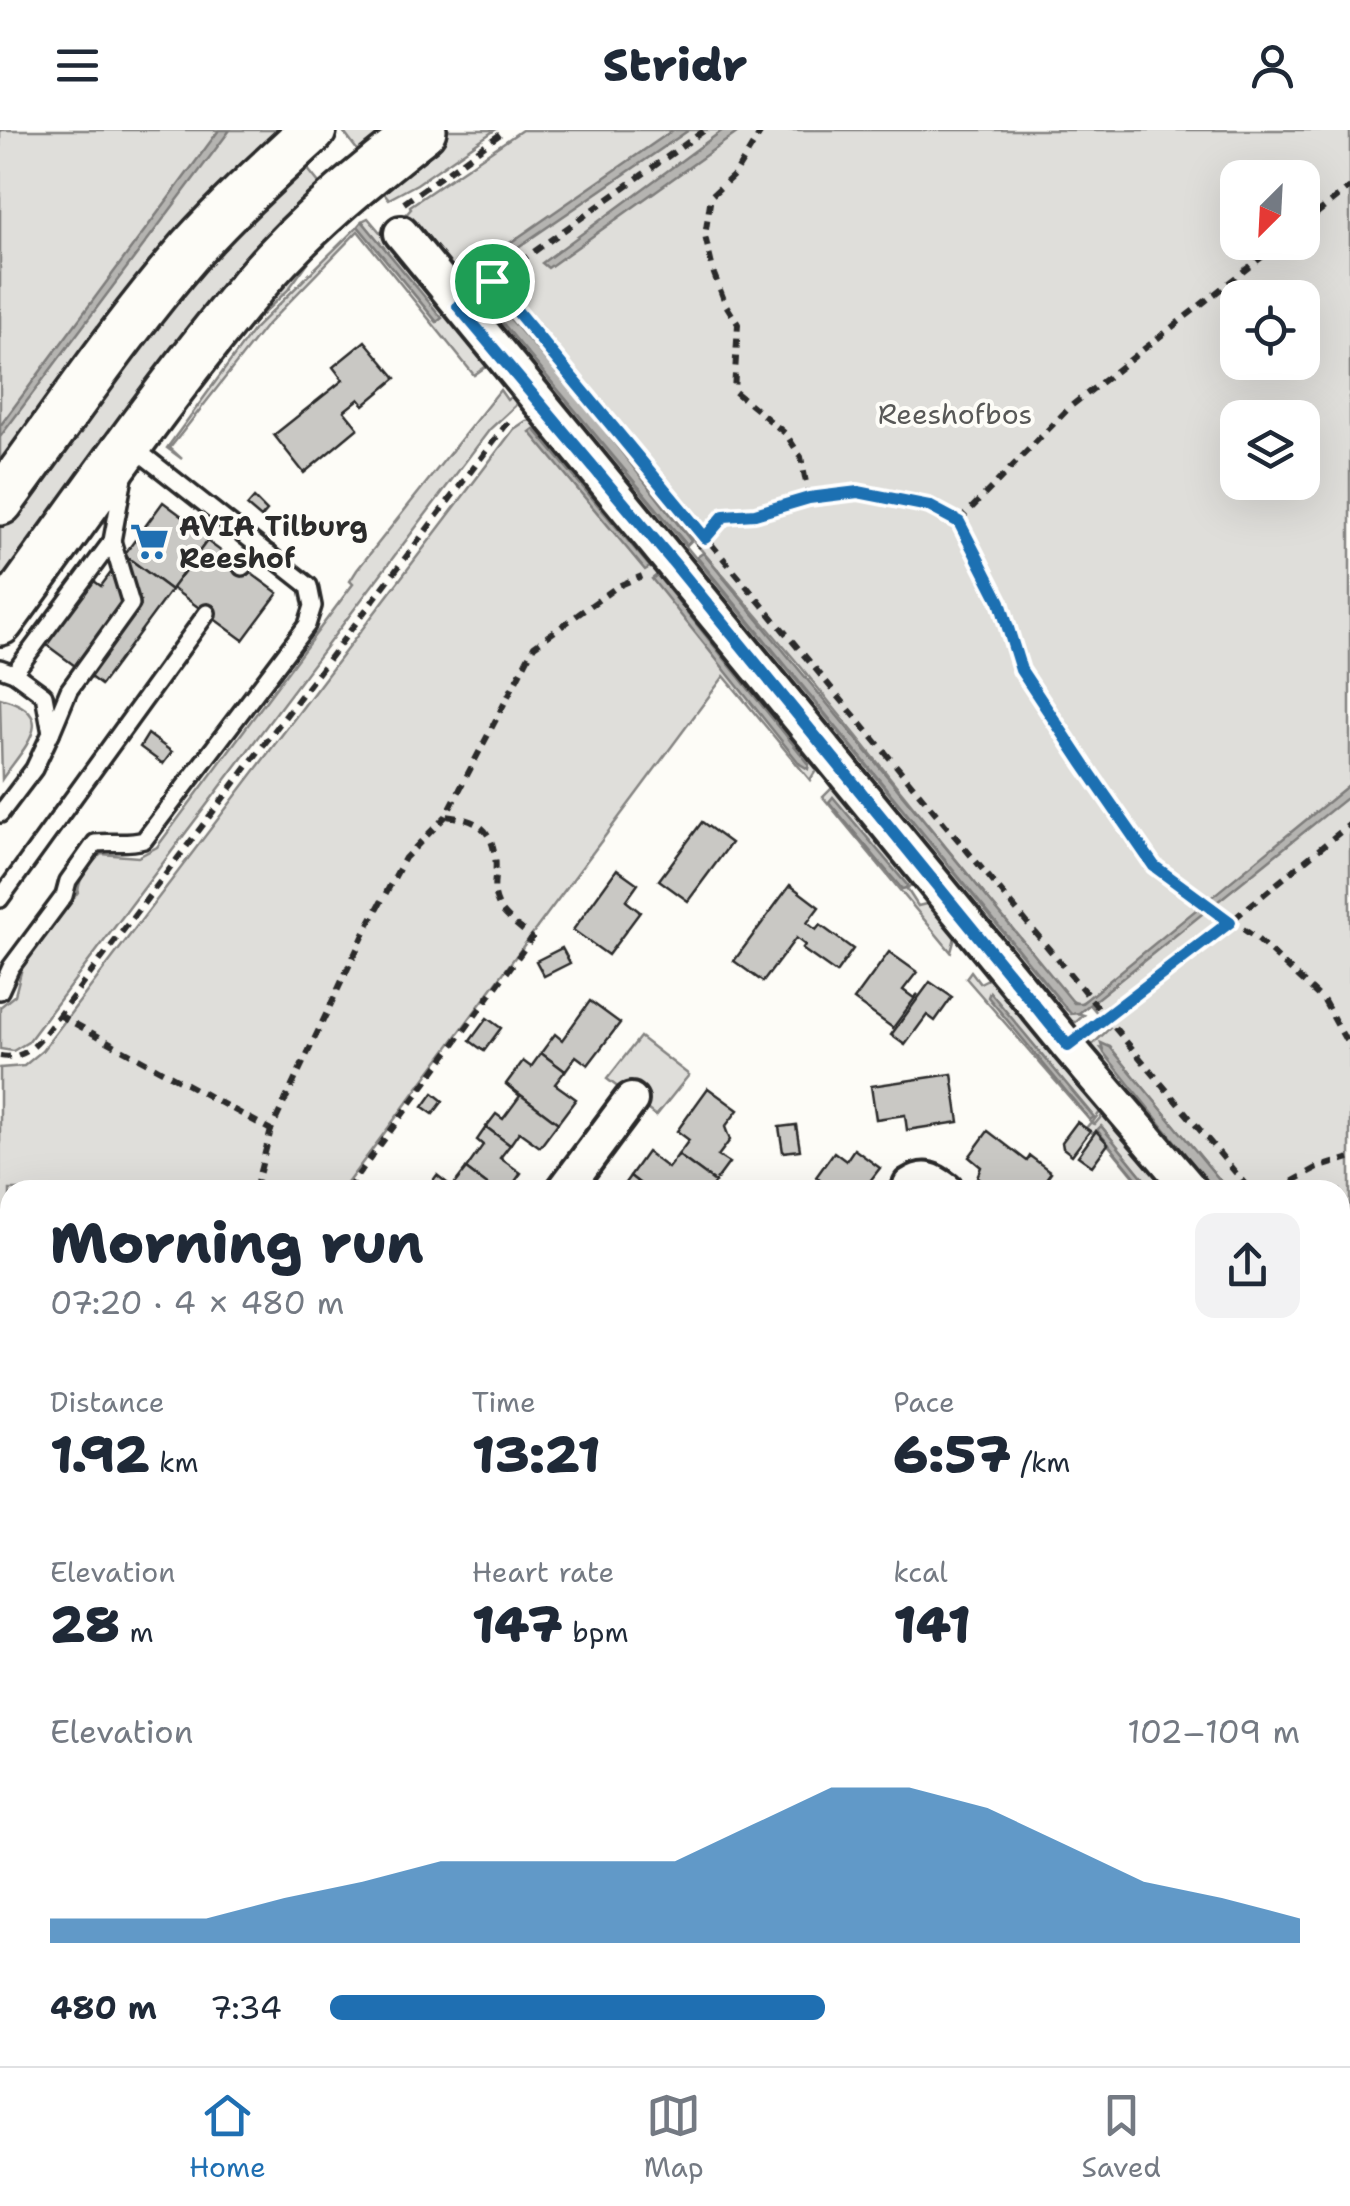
<!DOCTYPE html>
<meta charset="utf-8">
<style>
body{margin:0;font-family:"Shantell Sans",sans-serif;background:#f2f2f3;color:#1f2937;height:100vh;display:flex;flex-direction:column;font-size:38px;white-space:nowrap}
*{box-sizing:border-box;margin:0}
p{font-size:32px;color:#747a83}
.icon{flex:none;width:55px;height:55px;fill:none;stroke:currentColor;stroke-width:2;stroke-linecap:round;stroke-linejoin:round}
.map{position:relative;flex:1;overflow:hidden}
.drawer{position:absolute;left:0px;top:1050px;width:1350px;height:888px;display:flex;flex-direction:column;background:#fff;border-radius:30px 30px 0 0;box-shadow:0 10px 40px #0002}
.drawer>*{flex:none}
.needle{width:65px;rotate:204deg}
.fabs{position:absolute;left:1220px;top:30px;display:grid;gap:20px}
.fabs a{display:grid;place-items:center;width:100px;height:100px;border-radius:20px;background:#fff;box-shadow:0 10px 40px #0002;font-size:50px}
.pin{position:absolute;display:grid;place-items:center;width:85px;height:85px;color:#fff;margin:-42px;border:5px solid #fff;border-radius:50%;box-shadow:0 2px 10px #0007}
.round{display:grid;place-items:center;flex:none;width:105px;height:105px;border-radius:20px;background:#f2f2f3}
.overview{display:flex;align-items:center;justify-content:space-between;height:170px;padding:0 50px}
h1{font-size:55px;font-weight:800;line-height:75px}
.metrics{display:grid;grid-template-columns:repeat(3,1fr);gap:15px;height:170px;padding:10px 50px}
.metrics div{display:grid;align-content:center}
.metrics b{font-size:50px;font-weight:800}
.metrics small{font-size:28px;font-weight:400}
.metrics p{font-size:28px}
.chart{height:280px;padding:20px 50px}
.chart p{display:flex;justify-content:space-between}
.chart svg{width:100%;height:180px;margin-top:10px;fill:#1f6fb2;opacity:.7}
ul{padding:0 50px;list-style:none;font-size:32px}
li{display:grid;grid-template-columns:160px 120px 1fr;align-items:center;height:75px}
li i{height:25px;border-radius:12px;background:#1f6fb2}
header{display:flex;justify-content:space-between;align-items:center;height:130px;padding:0 50px;background:#fff;font-size:45px;font-weight:800}
.tabs{display:flex;justify-content:space-around;align-items:center;height:140px;border-top:2px solid #e0e1e3;background:#fff;font-size:28px;color:#747a83}
.tabs a{display:grid;justify-items:center;gap:5px}
.tabs .current{color:#1f6fb2}
.map>svg:first-child{display:block}
.green{fill:#dfdeda;stroke:#858482;stroke-width:2.5;fill-rule:evenodd}
.water{fill:#b5b4b1;stroke:#7e7d7b;stroke-width:2.5}
.building{fill:#c9c8c4;stroke:#2b2b2b;stroke-width:2.5}
.lines{fill:none;stroke-linecap:round;stroke-linejoin:round}
.lane-casing{stroke:#2b2b2b;stroke-width:22}
.street-casing{stroke:#2b2b2b;stroke-width:40}
.secondary-casing{stroke:#2b2b2b;stroke-width:52}
.path{stroke:#2b2b2b;stroke-width:6;stroke-dasharray:10 8;stroke-linecap:butt}
.lane{stroke:#fdfcf7;stroke-width:15}
.street{stroke:#fdfcf7;stroke-width:32}
.secondary{stroke:#fdfcf7;stroke-width:45}
.route-casing{stroke:#fff;stroke-width:20}
.route{stroke:#1f6fb2;stroke-width:12}
.labels{text-anchor:middle;stroke-width:8;stroke-linejoin:round;paint-order:stroke}
.park-label{font-size:28px;fill:#585857;stroke:#fdfcf7}
.poi-label{font-size:28px;font-weight:bold;fill:#2b2b2b;stroke:#fdfcf7;text-anchor:start}
</style>
<header><svg class="icon" aria-label="menu" viewBox="0 0 24 24"><path d="M4 6h16M4 12h16M4 18h16"/></svg>Stridr<svg class="icon" aria-label="person" viewBox="0 0 24 24"><circle cx="12" cy="8" r="4"/><path d="M4 21q1-7 8-7t8 7"/></svg></header>
<div class="map">
<svg width="1350" height="1936" viewBox="0 0 1350 1936">
<rect width="100%" height="100%" fill="#fdfcf7"/>
<filter id="ink" filterUnits="userSpaceOnUse"><feTurbulence type="fractalNoise" baseFrequency=".01" numOctaves="2"/><feDisplacementMap in="SourceGraphic" scale="20" xChannelSelector="R" yChannelSelector="G"/><feConvolveMatrix kernelMatrix="1 2 1 2 8 2 1 2 1" color-interpolation-filters="sRGB"/></filter>
<g filter="url(#ink)">
<g class="green">
<polygon points="0,0 283,0 0,354"/>
<polygon points="342,0 392,0 361,25"/>
<polygon points="443,0 495,0 417,54 389,69 376,53"/>
<path d="M522,0H1350V1206L1340,1194V1060H1228L1110,917L1101,918L1214,1060H1202L1091,925L1092,915L1110,898L1086,870L1079,874L1069,870L801,537L497,180L495,182L501,191L1067,880L1084,885L1076,892L1063,891L490,191L495,178L476,154L466,161L404,87L411,79L410,76ZM1238,48H1302V112H1238ZM1238,168H1302V232H1238ZM1238,288H1302V352H1238Z"/>
<polygon points="303,33 323,58 0,470 0,394 156,184"/>
<polygon points="368,88 491,233 474,245 358,101 264,198 170,318 182,329 167,318 254,199 358,96 436,191 441,188 362,91"/>
<polygon points="309,131 288,160 249,197 281,148"/>
<path d="M500,260L507,270L516,263L518,265L515,276L490,299L28,912L13,921L0,919V877L15,865L22,838L78,762C80,744 88,737 101,724L138,727L157,717L353,454L350,451L357,440Z"/>
<path d="M538,289L820,634L810,650L724,546L342,1060H10V1253L0,1180V938L24,936L42,921L514,299L526,291ZM535,299L650,436V437L531,302Z"/>
<path d="M0,568C62,584 24,617 2,649Z"/>
<path d="M832,658H840L915,750L907,759L918,776L934,772L957,800L951,822L823,667ZM833,668L907,755L906,758H902L829,672Z"/>
<polygon points="971,841 980,853 994,846 1103,978 1092,993 1095,994 1106,981 1171,1060 1153,1060 1102,997 1098,1000 1145,1060 1097,1001 1094,1004 1086,998 1091,992 966,848"/>
<polygon points="640,907 689,945 656,986 607,949"/>
<polygon points="0,1520 10,1523 10,1616 0,1629"/>
<polygon points="519,1928 581,1928 579,1936 525,1936"/>
<polygon points="730,1928 778,1928 784,1936 724,1936"/>
</g>
<g class="water">
<polygon points="219,0 230,0 0,307 0,296"/>
<polygon points="673,0 689,0 502,128 497,122"/>
<polygon points="723,0 741,0 548,138 542,133"/>
<polygon points="362,91 442,188 437,192 358,96"/>
<polygon points="499,176 581,270 691,411 687,415 501,191 495,181"/>
<polygon points="534,299 650,437 645,440 530,302"/>
<polygon points="703,423 1074,873 1082,873 1350,654 1350,665 1079,883 1071,884 697,427"/>
<polygon points="657,445 809,634 808,639 800,634 652,449"/>
<polygon points="833,667 907,755 906,758 902,759 829,672"/>
<polygon points="990,862 1094,987 1090,990 988,867"/>
<polygon points="1101,913 1110,917 1228,1060 1214,1060 1104,923"/>
<polygon points="1101,996 1153,1060 1146,1060 1097,1000"/>
</g>
<g class="building">
<polygon points="365,211 396,248 364,275 359,269 344,281 358,298 304,343 274,305 343,250 333,237"/>
<polygon points="254,368 267,381 261,388 247,376"/>
<polygon points="163,372 210,407 171,460 124,425"/>
<polygon points="207,411 278,463 243,510 172,458"/>
<polygon points="124,425 171,460 101,555 33,505 80,441 101,456"/>
<polygon points="148,604 172,622 163,634 140,617"/>
<polygon points="702,692 731,713 688,771 659,750"/>
<polygon points="617,739 638,754 626,771 640,782 608,825 573,800"/>
<polygon points="790,755 819,777 807,793 816,800 820,795 853,819 836,843 802,819 805,815 796,808 763,852 734,831"/>
<polygon points="562,818 570,833 544,846 536,831"/>
<polygon points="889,822 917,842 903,860 914,868 918,864 893,898 854,870"/>
<polygon points="930,852 952,867 935,891 927,885 905,915 891,905"/>
<polygon points="590,871 620,893 588,935 576,926 565,941 541,923 555,904 562,910"/>
<polygon points="487,888 501,898 484,921 470,911"/>
<polygon points="541,923 565,941 555,954 576,969 558,993 506,954 523,931 531,937"/>
<polygon points="952,944 959,992 907,1000 905,985 876,989 871,956"/>
<polygon points="506,954 558,993 540,1017 519,1002 510,1015 486,997 496,984 503,989 520,966"/>
<polygon points="708,958 738,980 725,997 730,1010 718,1026 729,1033 715,1052 678,1025 689,1010 677,1001"/>
<polygon points="433,963 443,971 433,984 423,977"/>
<polygon points="1077,992 1090,1001 1072,1025 1063,1018 1062,1012"/>
<polygon points="796,995 800,1020 783,1022 779,997"/>
<polygon points="486,997 510,1015 500,1028 521,1043 509,1060 494,1060 466,1039 483,1015 477,1010"/>
<polygon points="988,1001 1027,1031 1030,1026 1051,1042 1038,1060 1012,1060 1008,1057 1006,1060 995,1060 977,1047 981,1037 969,1027"/>
<polygon points="1096,1001 1108,1014 1092,1036 1078,1026"/>
<polygon points="854,1019 880,1038 870,1051 877,1060 824,1060 827,1056 816,1047 834,1022 846,1031"/>
<polygon points="647,1022 668,1038 678,1025 715,1052 709,1060 648,1060 630,1046"/>
<polygon points="466,1039 494,1060 426,1060 437,1045 452,1057"/>
<polygon points="630,1046 648,1060 620,1060"/>
<polygon points="1340,1372 1344,1372 1350,1411 1340,1424"/>
<polygon points="1340,1429 1350,1436 1350,1457 1340,1450"/>
<polygon points="1340,1450 1350,1457 1350,1478 1340,1471"/>
<polygon points="1350,1537 1350,1586 1340,1600 1343,1572 1340,1539"/>
<polygon points="10,1640 10,1675 0,1667 0,1654"/>
<polygon points="1348,1727 1350,1729 1350,1782 1340,1775 1340,1737"/>
<polygon points="1340,1775 1350,1782 1344,1796 1340,1794"/>
<polygon points="7,1841 10,1853 4,1861 0,1857 0,1850"/>
<polygon points="1349,1870 1350,1887 1349,1889 1340,1882"/>
<polygon points="1348,1902 1350,1924 1342,1934 1333,1928 1340,1928 1340,1912"/>
<polygon points="21,1928 37,1928 48,1936 15,1936"/>
<polygon points="37,1928 76,1928 69,1936 48,1936"/>
<polygon points="160,1928 170,1928 181,1936 153,1936"/>
<polygon points="365,1928 407,1928 418,1936 363,1936 360,1934"/>
<polygon points="798,1928 835,1928 828,1936 810,1936"/>
<polygon points="894,1928 900,1928 906,1932 904,1936 888,1936"/>
<polygon points="960,1928 963,1928 974,1936 953,1936"/>
<polygon points="983,1928 1009,1928 1021,1936 976,1936"/>
<polygon points="1009,1928 1032,1928 1026,1936"/>
<polygon points="1167,1928 1220,1928 1228,1933 1226,1936 1161,1936"/>
</g>
<g class="lines">
<defs>
<g id="lane">
<polyline points="242,437 252,428 269,424"/>
<polyline points="0,538 14,543 44,565 51,603 34,639 0,684"/>
<polyline points="14,543 112,411 124,347"/>
<polyline points="51,603 69,560 131,474 112,411"/>
<polyline points="0,769 207,483"/>
<path d="M0,861L11,837L64,766L68,751L95,713C113,711 126,715 144,710L307,495L313,476L309,456L134,318"/>
</g>
<g id="street">
<polyline points="401,103 1068,916 1191,1060"/>
<path d="M910,1055C925,1045 933,1050 946,1060"/>
<polyline points="564,1060 631,970"/>
<polyline points="1340,1241 1350,1253"/>
<polyline points="1340,1630 1350,1617"/>
<polyline points="0,1729 10,1736"/>
<polyline points="273,1928 284,1936"/>
<polyline points="1265,1928 1277,1936"/>
<polyline points="109,1936 115,1928"/>
<polyline points="1115,1936 1122,1928"/>
</g>
<g id="secondary">
<path d="M0,372C63,287 123,197 193,117C230,76 272,38 313,0"/>
<path d="M0,492C83,379 163,262 253,155C303,96 363,47 423,0"/>
<polyline points="0,1401 10,1421"/>
<polyline points="0,1450 10,1462"/>
<polyline points="591,1928 599,1936"/>
<polyline points="653,1928 663,1936"/>
</g>
</defs>
<use href="#lane" class="lane-casing"/>
<use href="#street" class="street-casing"/>
<use href="#secondary" class="secondary-casing"/>
<g class="path">
<polyline points="762,0 735,44 711,66 705,106 714,144 726,175 738,194 734,261 786,304 801,327 809,368"/>
<polyline points="404,73 506,0"/>
<polyline points="1302,95 1350,57"/>
<polyline points="492,151 1250,1060"/>
<polyline points="490,153 705,0"/>
<polyline points="959,391 1071,276 1281,112"/>
<polyline points="697,417 724,386 755,384 809,368 858,362 929,376 959,391 1000,472 1021,540 1153,736 1256,808 1324,871 1350,918"/>
<polyline points="59,885 271,1000 368,796 405,728 446,686 534,516 618,456 642,446"/>
<polyline points="1091,897 1230,792 1350,694"/>
<path d="M0,926C30,931 42,907 59,885L512,287"/>
<polyline points="255,1060 271,1000"/>
<path d="M347,1060L532,808C521,798 504,787 498,774C490,757 498,743 495,727C491,695 473,689 446,686"/>
<polyline points="1277,1060 1317,1038 1350,1028"/>
<polyline points="1340,1167 1350,1178"/>
<polyline points="0,1350 10,1351"/>
<polyline points="1340,1537 1350,1535"/>
<polyline points="0,1844 10,1831"/>
<polyline points="1340,1907 1350,1894"/>
<polyline points="790,1928 802,1936"/>
<polyline points="710,1936 715,1928"/>
<polyline points="883,1936 890,1928"/>
<polyline points="1319,1936 1325,1928"/>
</g>
<use href="#lane" class="lane"/>
<use href="#street" class="street"/>
<use href="#secondary" class="secondary"/>
</g>
</g>
<g class="lines" filter="url(#ink)">
<defs>
<polygon id="route" points="492,151 705,408 724,386 755,384 809,368 858,362 929,376 959,392 1000,472 1021,540 1084,635 1154,736 1230,792 1068,916 674,433 458,176"/>
</defs>
<use href="#route" class="route-casing"/>
<use href="#route" class="route"/>
</g>
<defs>
<symbol id="supermarket-bare" viewBox="-9 -9 18 18"><path d="M-6-5.5h2.5l.6 2H6L4.5 2H-2.5L-4.4-4H-6ZM-1.5 3.2a1.3 1.3 0 1 0 .1 0ZM3 3.2a1.3 1.3 0 1 0 .1 0Z" fill="#1f6fb2" stroke="#fdfcf7" stroke-width="2.5" paint-order="stroke"/></symbol>
</defs>
<g fill-rule="evenodd">
<use href="#supermarket-bare" x="122" y="384" width="55" height="55"/>
</g>
<g class="labels">
<g class="park-label">
<text x="955" y="294">Reeshofbos</text>
</g>
<g class="poi-label">
<text x="179" y="406">AVIA Tilburg<tspan x="179" dy="32">Reeshof</tspan></text>
</g>
</g>
</svg>
<div class="fabs">
<a><svg class="needle" viewBox="-14 -14 28 28"><path d="M0-13l5 13h-10z" fill="#e53935"/><path d="M0 13l5-13h-10z" fill="#747a83"/></svg></a>
<a><svg class="icon" aria-label="locate" viewBox="0 0 24 24"><circle cx="12" cy="12" r="6"/><path d="M12 2v4M12 18v4M2 12h4M18 12h4"/></svg></a>
<a><svg class="icon" aria-label="layers" viewBox="0 0 24 24"><path d="M12 4l9 5-9 5-9-5zM3 14l9 5 9-5"/></svg></a>
</div>
<div class="pin" style="left:492px;top:151px;background:#1e9e55"><svg class="icon" aria-label="arrive" viewBox="0 0 24 24"><path d="M6 21V4h12l-3 4 3 4H6"/></svg></div>
<section class="drawer">
<div class="overview"><div><h1>Morning run</h1><p>07:20 · 4 × 480 m</p></div><a class="round"><svg class="icon" aria-label="share" viewBox="0 0 24 24"><path d="M12 15V3M7 8l5-5 5 5M5 13v7h14v-7"/></svg></a></div>
<div class="metrics">
<div><p>Distance</p><b>1.92<small> km</small></b></div>
<div><p>Time</p><b>13:21</b></div>
<div><p>Pace</p><b>6:57<small> /km</small></b></div>
</div>
<div class="metrics">
<div><p>Elevation</p><b>28<small> m</small></b></div>
<div><p>Heart rate</p><b>147<small> bpm</small></b></div>
<div><p>kcal</p><b>141</b></div>
</div>
<div class="chart"><p><span>Elevation</span>102–109 m</p>
<svg viewBox="0 0 160 44" preserveAspectRatio="none"><path d="M0 44V38L10 38L20 38L30 33L40 29L50 24L60 24L70 24L80 24L90 15L100 6L110 6L120 11L130 20L140 29L150 33L160 38V44z"/></svg>
</div>
<ul>
<li><b>480 m</b>7:34<i style="width:51%"></i></li>
</ul>
</section>
</div>
<nav class="tabs">
<a class="current"><svg class="icon" aria-label="home" viewBox="0 0 24 24"><path d="M3 11l9-7 9 7M6 9v11h12V9"/></svg>Home</a>
<a><svg class="icon" aria-label="map" viewBox="0 0 24 24"><path d="M3 6l6-2 6 2 6-2v14l-6 2-6-2-6 2zM9 4v14M15 6v14"/></svg>Map</a>
<a><svg class="icon" aria-label="saved" viewBox="0 0 24 24"><path d="M7 4h10v16l-5-4-5 4z"/></svg>Saved</a>
</nav>
